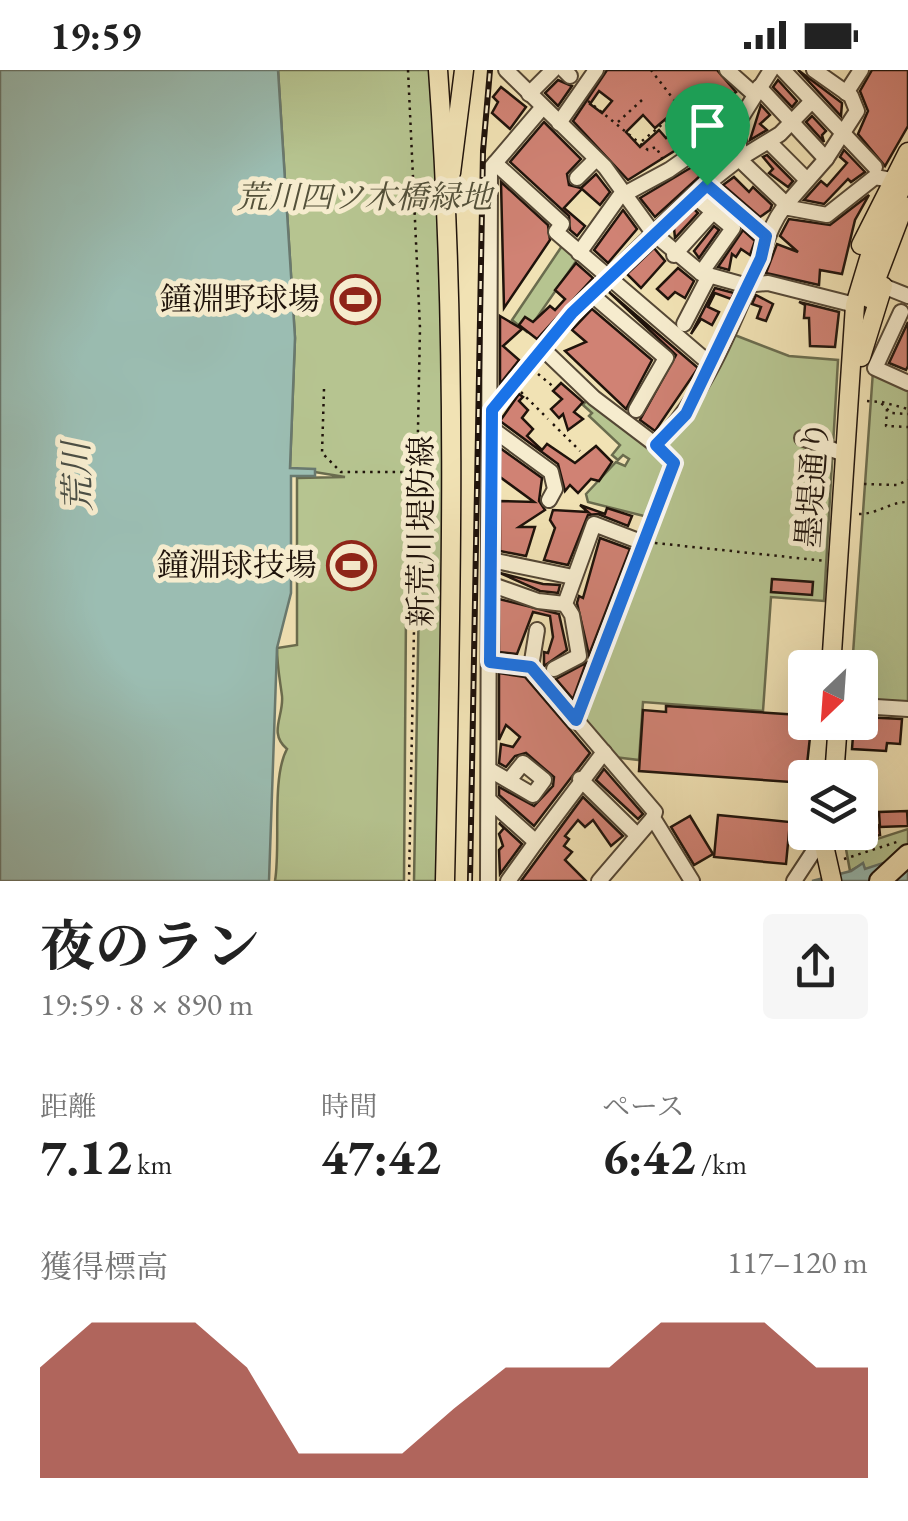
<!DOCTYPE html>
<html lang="ja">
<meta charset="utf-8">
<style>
body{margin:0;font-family:"EB Garamond","Noto Serif JP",serif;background:#f6f6f6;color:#222;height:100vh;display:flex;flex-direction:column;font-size:38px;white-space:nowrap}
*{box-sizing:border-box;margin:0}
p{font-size:32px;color:#767676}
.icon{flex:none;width:55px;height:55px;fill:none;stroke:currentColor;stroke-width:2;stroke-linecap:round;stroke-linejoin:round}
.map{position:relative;height:811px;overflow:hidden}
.drawer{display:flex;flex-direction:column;background:#fff;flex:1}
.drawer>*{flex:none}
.needle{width:65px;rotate:205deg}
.controls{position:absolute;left:788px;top:580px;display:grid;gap:20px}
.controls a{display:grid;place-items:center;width:90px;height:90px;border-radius:10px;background:#fff;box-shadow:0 10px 40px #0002;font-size:50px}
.pin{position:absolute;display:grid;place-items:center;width:85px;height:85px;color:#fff;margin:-102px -42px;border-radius:50% 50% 50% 0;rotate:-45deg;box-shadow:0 0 10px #0007}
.pin .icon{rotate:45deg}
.round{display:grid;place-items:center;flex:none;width:105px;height:105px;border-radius:10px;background:#f6f6f6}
.headline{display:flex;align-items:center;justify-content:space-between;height:170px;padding:0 40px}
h1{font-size:55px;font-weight:700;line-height:75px}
.stats{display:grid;grid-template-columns:repeat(3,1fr);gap:15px;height:170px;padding:10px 40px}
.stats div{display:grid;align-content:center}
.stats b{font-size:50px;font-weight:700}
.stats small{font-size:28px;font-weight:400}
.stats p{font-size:28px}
.chart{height:280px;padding:20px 40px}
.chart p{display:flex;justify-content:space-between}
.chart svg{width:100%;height:180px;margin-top:10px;fill:#8f2418;opacity:.7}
.status{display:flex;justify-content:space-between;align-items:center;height:70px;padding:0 50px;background:#fff;direction:ltr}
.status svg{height:28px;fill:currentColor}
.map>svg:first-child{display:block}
.green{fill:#b6c490;stroke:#6a6c4e;stroke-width:2.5}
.water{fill:#9bbdb2;stroke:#69796f;stroke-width:2.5}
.building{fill:#d08274;stroke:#1f130b;stroke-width:2.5;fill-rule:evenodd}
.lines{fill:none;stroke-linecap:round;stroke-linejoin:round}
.minor-casing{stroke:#544735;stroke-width:18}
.major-casing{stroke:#1f130b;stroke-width:21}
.highway-casing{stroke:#1f130b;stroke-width:24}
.path{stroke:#1f130b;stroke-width:2.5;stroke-dasharray:2.5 5;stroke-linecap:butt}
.minor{stroke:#f6ecce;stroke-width:14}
.major{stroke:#f1e2b4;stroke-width:18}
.highway{stroke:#f1e2b4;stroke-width:20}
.rail-casing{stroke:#1f130b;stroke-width:6}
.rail{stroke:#f6ecce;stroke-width:2.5;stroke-dasharray:8;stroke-linecap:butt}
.route-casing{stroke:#fff;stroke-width:20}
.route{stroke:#1a73e8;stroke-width:12}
.labels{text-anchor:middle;stroke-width:10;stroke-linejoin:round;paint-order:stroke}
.park-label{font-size:32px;font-style:italic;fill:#54513a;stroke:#f6ecce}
.poi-label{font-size:32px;fill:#1f130b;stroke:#f6ecce;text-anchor:end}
.street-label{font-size:32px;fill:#1f130b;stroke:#f6ecce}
.water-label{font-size:35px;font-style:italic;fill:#4a4e45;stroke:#f6ecce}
</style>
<div class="status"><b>19:59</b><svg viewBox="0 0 49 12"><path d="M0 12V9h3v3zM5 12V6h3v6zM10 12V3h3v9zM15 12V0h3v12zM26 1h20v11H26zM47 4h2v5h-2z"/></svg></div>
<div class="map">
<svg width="908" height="811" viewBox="0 0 908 811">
<rect width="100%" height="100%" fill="#f1e2b4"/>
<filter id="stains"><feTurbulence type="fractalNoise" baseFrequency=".002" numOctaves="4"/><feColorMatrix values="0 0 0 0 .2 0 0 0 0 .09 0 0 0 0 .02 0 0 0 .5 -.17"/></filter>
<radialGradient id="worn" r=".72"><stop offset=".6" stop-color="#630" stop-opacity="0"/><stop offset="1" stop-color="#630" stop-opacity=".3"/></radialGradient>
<g class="green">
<path d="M278,0H431L445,251L439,811H414L421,410L407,409L404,811H275C281,776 271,708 287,679C268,663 284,646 282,626C280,610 277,596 277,578L297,575V408L345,407L290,398L295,268Z"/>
<polygon points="564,173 579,187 527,262 512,250"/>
<polygon points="732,264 789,286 838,290 824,531 771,527 763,641 643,632 639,690 614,687 581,649 678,394 661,374"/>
<polygon points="873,301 908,316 908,632 861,629 860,598 852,598"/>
<polygon points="590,326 670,393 648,447 588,432 586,424 616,392 625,396 629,389 623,385 618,390 612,385 620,375 589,346 592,343 583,335"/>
<polygon points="908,759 908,785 865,800 863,794 850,801 846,779"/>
</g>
<g class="water">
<polygon points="0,0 278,0 295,268 290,398 315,399 315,406 291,406 291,523 277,578 269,811 0,811"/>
<polygon points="908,785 908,811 812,811 851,801 863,793 865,799"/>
</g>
<g class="building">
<path d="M607,0H717L736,22L696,52L703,63L628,110L573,51ZM599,21L612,31L602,43L590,34ZM643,45L655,58L669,46L679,59L666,68L659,60L640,77L626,62Z"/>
<polygon points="798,0 842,33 841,46"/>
<polygon points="872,0 908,0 908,56 885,96 858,64 868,41 860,21"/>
<polygon points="558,10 572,16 558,36 545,23"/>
<polygon points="778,10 797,31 792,37 773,17"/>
<polygon points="501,17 526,37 510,59 492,43 498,32 493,27"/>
<polygon points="761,35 770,45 760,54 767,60 750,70"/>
<polygon points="812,46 826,61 822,65 824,72 806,52"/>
<polygon points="544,52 581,89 567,104 569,115 581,118 596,104 610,122 600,135 582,119 564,138 585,156 577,166 570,160 569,146 510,92"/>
<polygon points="844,80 865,102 851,112 848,109 824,134 804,130 821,111 827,116 847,93 840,87"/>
<polygon points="767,85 793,111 788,117 769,103 773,99 763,87"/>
<polygon points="692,97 700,106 655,147 640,128"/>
<polygon points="734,107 749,122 753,117 772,135 770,140 760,147 723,115"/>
<polygon points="501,112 548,155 550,170 504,238"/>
<polygon points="869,125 855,150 842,204 820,200 819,215 766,203 777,174 798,182 780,166 789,149 830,155"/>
<polygon points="694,139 698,143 675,168 674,158"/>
<polygon points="623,140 637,159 608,193 594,180"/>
<polygon points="714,156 719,160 699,188 694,181"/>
<polygon points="743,160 755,171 750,185 741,179 736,187 732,184 729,200 718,197"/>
<polygon points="654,178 665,191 641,218 627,204"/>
<polygon points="576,193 593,208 537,269 519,255 525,247 533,252 550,236 555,240 565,229 555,220"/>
<polygon points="678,198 694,211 685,228 675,222 668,229 657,219"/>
<polygon points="715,218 734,223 731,229 715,223 708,237 719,242 712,255 701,249 691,264"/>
<polygon points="609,222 698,298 655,361 640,350 676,285"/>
<polygon points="756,225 773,234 766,251 757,248 761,237 752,234"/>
<polygon points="799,232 839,242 835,277 810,276 809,248 804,248 805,235"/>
<polygon points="592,239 652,290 626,339 565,281 586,272 572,260"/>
<polygon points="500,246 522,259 503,276 519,290 500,314"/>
<polygon points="908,252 908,296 906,300 889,293"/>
<polygon points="561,313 583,332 574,342 583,349 568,360 563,344 559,348 551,339 562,329 553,321"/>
<polygon points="519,324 523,327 519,331 528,340 522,348 533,359 527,366 542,380 547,374 575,393 596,376 612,392 599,411 591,409 578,423 570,415 565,421 558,394 500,351"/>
<polygon points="500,378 542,408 539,431 545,440 519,457 535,457 526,486 500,481 500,431 534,432 500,407"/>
<polygon points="580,435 605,444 607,438 632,446 628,456 598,444 588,445 568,495 544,490 555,458 550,450 553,440 588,442"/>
<polygon points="600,468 630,479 589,585 577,533 579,526 583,528"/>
<polygon points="500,503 543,514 560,515 558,523 540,521"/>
<polygon points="772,509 813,512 812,525 771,522"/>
<polygon points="499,529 559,544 567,580 544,596 544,582 548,583 553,567 550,546 533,542 517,584 499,582"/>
<polygon points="586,593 573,629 556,609"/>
<polygon points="499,603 525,607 590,683 534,756 499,725 499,717 534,736 553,716 554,707 526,683 515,686 506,697 499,693 501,674 513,677 520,667 506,655 499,670"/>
<polygon points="666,636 800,645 811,658 805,713 639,701 643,640 666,642"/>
<polygon points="862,647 902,649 900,674 887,673 886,681 852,679 854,652"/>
<polygon points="604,699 643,744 638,749 596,710"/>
<polygon points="583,727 623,766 611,776 593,750 585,757 578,750 565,766 569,769 564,776 572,782 565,790 586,811 521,811"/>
<polygon points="907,741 908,756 880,757 879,742"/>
<polygon points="718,745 790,752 786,794 714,787"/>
<polygon points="690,746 713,784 694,795 671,757"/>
<polygon points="499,753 522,774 500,804 499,780 503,776 499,764 504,758"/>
<polygon points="879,755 880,765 850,772 849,762"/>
</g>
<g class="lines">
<defs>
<g id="minor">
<polyline points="506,0 605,97 653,163 701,203 744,215 768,213 855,235"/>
<polyline points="564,0 570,6"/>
<polyline points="727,0 754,24"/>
<polyline points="783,0 875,97"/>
<polyline points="759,17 826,89"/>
<polyline points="846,23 861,0"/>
<polyline points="529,24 553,0"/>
<polyline points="559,53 596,0"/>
<polyline points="769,72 807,110"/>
<polyline points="495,93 562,154 556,162 710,294"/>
<polyline points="577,108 596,89"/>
<polyline points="707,115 766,166"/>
<polyline points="693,125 733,158 701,203"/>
<polyline points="786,134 739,89 780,64 811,32"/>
<polyline points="784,137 826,89 857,41 851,26 814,0"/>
<polyline points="579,183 619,127 669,100 739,51 771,0"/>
<polyline points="674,185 712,143"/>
<polyline points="883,216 908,226"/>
<polyline points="591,224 666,288 636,340"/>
<polyline points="901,242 875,298 908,313"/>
<polyline points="684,254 709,206"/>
<polyline points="543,279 594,328 656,375"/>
<polyline points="492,340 572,243 693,125 739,89 739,51"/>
<polyline points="491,358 551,402 555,419 549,430"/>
<polyline points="802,368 844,384"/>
<polyline points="491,490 573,507"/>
<polyline points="490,514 538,531 565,534"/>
<polyline points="490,591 531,597 655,742 653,748 692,811"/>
<polyline points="531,597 537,560"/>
<polyline points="554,599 579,586 572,545 565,534 594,454 641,472"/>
<polyline points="860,636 908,639"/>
<path d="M576,650L674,393L656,375C704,327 732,256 758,193C767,172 770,156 784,137L827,145L875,107L891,110"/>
<polyline points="490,700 533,725 544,710 523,693 511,708"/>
<polyline points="580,709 636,764"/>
<polyline points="489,730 536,772 604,682"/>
<polyline points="488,811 490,99 542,38"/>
<polyline points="508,811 536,772"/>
<polyline points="599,811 653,748"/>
<polyline points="794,811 821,770"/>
</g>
<g id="major">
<path d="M438,0C458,270 451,541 445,811"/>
<polyline points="451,103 464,0"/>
<polyline points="861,175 908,82"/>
<polyline points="869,228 904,136"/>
<polyline points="861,287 883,216"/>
<polyline points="831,598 855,235 874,172 908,105"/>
<polyline points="834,708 838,652"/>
<polyline points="821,762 832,811"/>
</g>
<polyline id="highway" points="880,811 908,785"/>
</defs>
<use href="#minor" class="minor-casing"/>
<use href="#major" class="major-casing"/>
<use href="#highway" class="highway-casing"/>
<g class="path">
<polyline points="408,0 420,258 409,811"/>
<polyline points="588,31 648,80 656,77 663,90"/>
<polyline points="618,52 642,30"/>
<polyline points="642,71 681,39 651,0"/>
<polyline points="538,304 555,318"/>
<polyline points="324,319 322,383 341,402 415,402"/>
<polyline points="521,322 548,349"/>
<polyline points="867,331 880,332 891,343 908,344"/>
<polyline points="882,332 908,339"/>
<polyline points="887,339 886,356 908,357"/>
<polyline points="553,354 580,381"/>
<polyline points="864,414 897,415 908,410"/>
<path d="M859,444C878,444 889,432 908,432"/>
<polyline points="655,473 826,491"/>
<polyline points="844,789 900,771"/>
</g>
<use href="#minor" class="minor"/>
<use href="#major" class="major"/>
<use href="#highway" class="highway"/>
<defs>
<polyline id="rail" points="470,811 483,81 490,0"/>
</defs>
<use href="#rail" class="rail-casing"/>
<use href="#rail" class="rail"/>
</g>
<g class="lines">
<defs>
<polygon id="route" points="707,115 766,166 761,188 686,344 656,375 674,393 576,650 531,597 490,592 492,340 572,243"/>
</defs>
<use href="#route" class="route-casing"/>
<use href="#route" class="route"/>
</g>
<defs>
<symbol id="stadium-ring" viewBox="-11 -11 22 22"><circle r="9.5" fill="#f6ecce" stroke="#8f2418" stroke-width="1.5"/><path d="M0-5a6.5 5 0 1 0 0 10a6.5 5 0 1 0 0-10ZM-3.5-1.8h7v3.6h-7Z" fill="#8f2418"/></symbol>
</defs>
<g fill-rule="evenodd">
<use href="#stadium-ring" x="328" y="202" width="55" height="55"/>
<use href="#stadium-ring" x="324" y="468" width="55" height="55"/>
</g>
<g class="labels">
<g class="park-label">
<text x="364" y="138">荒川四ツ木橋緑地</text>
</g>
<g class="poi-label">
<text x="320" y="240">鐘淵野球場</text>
<text x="317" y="506">鐘淵球技場</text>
</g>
<g class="street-label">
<text transform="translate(812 414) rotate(-86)" y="11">墨堤通り</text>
<text transform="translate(421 461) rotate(-90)" y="11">新荒川堤防線</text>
</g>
<g class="water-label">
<text transform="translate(77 407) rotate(-92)" y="12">荒川</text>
</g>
</g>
<rect width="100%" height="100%" filter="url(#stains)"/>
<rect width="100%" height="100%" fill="url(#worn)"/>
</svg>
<div class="controls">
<a><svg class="needle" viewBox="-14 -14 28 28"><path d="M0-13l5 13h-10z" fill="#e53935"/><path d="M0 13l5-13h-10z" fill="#767676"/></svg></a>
<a><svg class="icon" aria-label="layers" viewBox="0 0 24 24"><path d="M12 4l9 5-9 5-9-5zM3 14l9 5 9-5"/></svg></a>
</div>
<div class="pin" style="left:707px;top:115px;background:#1e9e55"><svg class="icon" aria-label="arrive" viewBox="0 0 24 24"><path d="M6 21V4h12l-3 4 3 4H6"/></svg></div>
</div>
<section class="drawer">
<div class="headline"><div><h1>夜のラン</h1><p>19:59 · 8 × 890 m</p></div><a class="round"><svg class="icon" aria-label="share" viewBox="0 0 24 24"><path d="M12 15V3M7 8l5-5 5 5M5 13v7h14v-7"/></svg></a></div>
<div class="stats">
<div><p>距離</p><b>7.12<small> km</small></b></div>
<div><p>時間</p><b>47:42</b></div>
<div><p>ペース</p><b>6:42<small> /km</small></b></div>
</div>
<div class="chart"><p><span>獲得標高</span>117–120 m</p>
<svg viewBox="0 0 160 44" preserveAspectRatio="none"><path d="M0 44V17L10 6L20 6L30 6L40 17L50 38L60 38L70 38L80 27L90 17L100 17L110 17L120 6L130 6L140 6L150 17L160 17V44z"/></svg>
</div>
</section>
